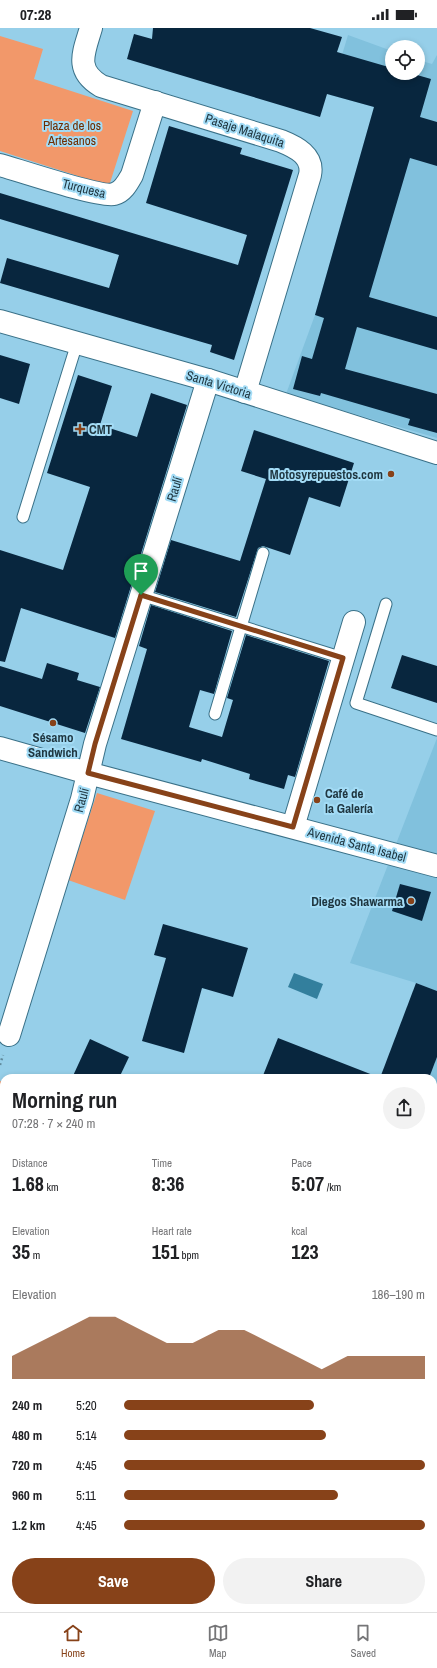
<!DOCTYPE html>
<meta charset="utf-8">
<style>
body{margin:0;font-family:"Archivo Narrow",sans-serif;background:#f2f2f2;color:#202124;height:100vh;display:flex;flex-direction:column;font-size:15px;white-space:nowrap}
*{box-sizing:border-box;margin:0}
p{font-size:13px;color:#757577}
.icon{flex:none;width:22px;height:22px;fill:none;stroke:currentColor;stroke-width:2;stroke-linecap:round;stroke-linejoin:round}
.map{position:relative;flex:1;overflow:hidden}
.sheet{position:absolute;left:0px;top:1046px;width:437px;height:538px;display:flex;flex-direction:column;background:#fff;border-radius:12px 12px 0 0;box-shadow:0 2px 6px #0003}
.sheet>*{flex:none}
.controls{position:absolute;left:385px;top:12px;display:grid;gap:8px}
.controls a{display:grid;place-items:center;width:40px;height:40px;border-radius:50%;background:#fff;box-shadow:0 2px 6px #0003;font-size:20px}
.pin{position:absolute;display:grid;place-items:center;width:34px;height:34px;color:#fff;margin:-41px -17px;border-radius:50% 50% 50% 0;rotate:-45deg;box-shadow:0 0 4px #0007}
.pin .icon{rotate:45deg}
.round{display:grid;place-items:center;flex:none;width:42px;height:42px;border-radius:21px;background:#f2f2f2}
.summary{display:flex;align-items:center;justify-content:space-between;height:68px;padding:0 12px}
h1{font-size:22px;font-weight:800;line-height:30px}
.metrics{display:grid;grid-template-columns:repeat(3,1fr);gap:6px;height:68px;padding:4px 12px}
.metrics div{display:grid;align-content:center}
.metrics b{font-size:20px;font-weight:800}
.metrics small{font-size:11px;font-weight:400}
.metrics p{font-size:11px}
.chart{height:112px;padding:8px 12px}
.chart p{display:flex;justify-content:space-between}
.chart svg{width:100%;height:72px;margin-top:4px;fill:#874219;opacity:.7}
.action{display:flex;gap:8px;margin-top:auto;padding:8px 12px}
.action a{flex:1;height:46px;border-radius:24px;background:#874219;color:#fff;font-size:16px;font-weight:800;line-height:46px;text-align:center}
.action a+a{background:#f2f2f2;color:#202124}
ul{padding:0 12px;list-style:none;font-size:13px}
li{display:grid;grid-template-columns:64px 48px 1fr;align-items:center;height:30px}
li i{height:10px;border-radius:5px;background:#874219}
.status{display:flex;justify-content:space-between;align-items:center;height:28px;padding:0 20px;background:#fff;direction:ltr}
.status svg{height:11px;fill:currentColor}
.dock{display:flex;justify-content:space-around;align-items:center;height:56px;border-top:1px solid #e0e0e0;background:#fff;font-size:11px;color:#757577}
.dock a{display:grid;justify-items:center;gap:2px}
.dock .on{color:#874219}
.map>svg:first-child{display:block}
.built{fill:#81c1dd}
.green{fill:#f2986a}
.water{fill:#337f9d}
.building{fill:#08263e}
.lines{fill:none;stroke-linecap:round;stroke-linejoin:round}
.lane-casing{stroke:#3a7188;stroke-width:13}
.street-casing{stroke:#3a7188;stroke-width:24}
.secondary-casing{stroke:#3a7188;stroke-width:24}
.path{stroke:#608a9c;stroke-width:2.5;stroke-dasharray:2 3;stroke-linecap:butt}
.lane{stroke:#fff;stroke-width:11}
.street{stroke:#fff;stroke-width:22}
.secondary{stroke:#fff;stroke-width:22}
.route-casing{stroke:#fff;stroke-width:8}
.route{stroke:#874219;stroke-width:5}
.poi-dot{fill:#874219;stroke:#a3dcf6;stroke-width:1.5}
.labels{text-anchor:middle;stroke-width:4;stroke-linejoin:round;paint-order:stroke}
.park-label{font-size:13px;fill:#6e2d00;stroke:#a3dcf6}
.street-label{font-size:13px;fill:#1f3640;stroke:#a3dcf6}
.poi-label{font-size:13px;font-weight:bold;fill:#1f3640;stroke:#a3dcf6;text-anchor:start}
</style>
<div class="status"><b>07:28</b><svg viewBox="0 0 49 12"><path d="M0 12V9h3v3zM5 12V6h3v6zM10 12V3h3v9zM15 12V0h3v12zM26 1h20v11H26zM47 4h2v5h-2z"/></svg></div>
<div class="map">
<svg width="437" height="1584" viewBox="0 0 437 1584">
<rect width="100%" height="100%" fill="#96cfe9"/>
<g class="built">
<polygon points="348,7 392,23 392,45 418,45 418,32 432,36 437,27 437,410 286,366 315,287 374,79 330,67"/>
<polygon points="437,710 437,963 413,954 350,935"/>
<polygon points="437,1029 437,1296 433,1306 433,1050 429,1050"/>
<polygon points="143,1580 411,1580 410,1584 141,1584"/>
</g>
<g class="green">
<polygon points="0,8 43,21 34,51 133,83 109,158 0,123"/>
<polygon points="97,765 155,783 125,872 68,852"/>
<polygon points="0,1053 4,1055 4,1176 1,1182"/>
</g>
<polygon class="water" points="294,945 323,956 317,971 288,959"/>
<g class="building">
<polygon points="153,0 310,0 342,9 337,24 392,40 392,45 410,45 431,51 420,89 437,94 437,138 410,130 369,269 437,289 437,322 357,299 345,341 437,366 437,405 408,397 410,391 321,365 320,368 293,361 302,328 312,331 324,290 315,287 374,79 327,66 320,89 127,31 134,6 152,11"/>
<polygon points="169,98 242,120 240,126 293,142 234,332 210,324 212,317 0,255 7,230 109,260 119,227 0,191 0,165 238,237 247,207 146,175"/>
<polygon points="0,327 30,336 19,376 0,370"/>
<polygon points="78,347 112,358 100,397 137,409 151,365 187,377 115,610 21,580 5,634 0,633 0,522 63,542 90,459 47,445"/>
<polygon points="254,402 354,435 340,479 309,469 290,527 263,518 258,520 236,589 155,564 171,512 240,533 266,451 241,443"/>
<polygon points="151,577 232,603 214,666 200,662 189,699 222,709 233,672 227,670 246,607 329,633 295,749 288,747 284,761 249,751 250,746 202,731 201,734 121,711 147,621 139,618"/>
<polygon points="402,627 437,638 437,675 391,660"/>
<polygon points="47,635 79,645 77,652 100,659 85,705 0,678 0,638 42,651"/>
<polygon points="400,856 431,864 422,893 392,883"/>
<polygon points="163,896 248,920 233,969 202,960 184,1025 142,1013 166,930 154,927"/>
<polygon points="416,955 437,963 437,1029 429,1050 380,1050"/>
<polygon points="278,1010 378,1049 378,1050 262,1050"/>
<polygon points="90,1011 129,1029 119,1050 72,1050"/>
</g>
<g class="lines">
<defs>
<g id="lane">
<polyline points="23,489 77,315"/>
<polyline points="141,567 343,630"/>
<polyline points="386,576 356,675 437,702"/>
<polyline points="215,686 263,525"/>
<polyline points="0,1440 4,1428"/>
<polyline points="0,1461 4,1466"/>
</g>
<g id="street">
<path d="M91,0C84,24 74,42 101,58L281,113C296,119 314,128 310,147L245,364"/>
<path d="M0,137C18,142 101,170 114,166C123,164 128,154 132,147L155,74"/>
<polyline points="0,293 208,352 437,425"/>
<polyline points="293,799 354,594"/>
<polyline points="9,1007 82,771 95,716 208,352"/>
<polyline points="0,1201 4,1202"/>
<polyline points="433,1359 437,1360"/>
<polyline points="0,1568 4,1570"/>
<polyline points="31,1580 42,1584"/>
</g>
<g id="secondary">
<polyline points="0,720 88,745 437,838"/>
<polyline points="433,1121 437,1111"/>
<polyline points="254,1584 255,1580"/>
</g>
</defs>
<use href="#lane" class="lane-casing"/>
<use href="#street" class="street-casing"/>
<use href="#secondary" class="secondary-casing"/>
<polyline class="path" points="0,1037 3,1027"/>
<use href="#lane" class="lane"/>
<use href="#street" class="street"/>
<use href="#secondary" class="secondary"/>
</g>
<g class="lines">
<defs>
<polygon id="route" points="141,567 343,630 293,799 88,745 95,716"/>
</defs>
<use href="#route" class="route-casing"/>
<use href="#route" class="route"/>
</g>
<g class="poi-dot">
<path d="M78 395h4v4h4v4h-4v4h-4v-4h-4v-4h4z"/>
<circle cx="391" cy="446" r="4"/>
<circle cx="53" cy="695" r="4"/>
<circle cx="317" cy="772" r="4"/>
<circle cx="411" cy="873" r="4"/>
</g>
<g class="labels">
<g class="park-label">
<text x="72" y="102">Plaza de los<tspan x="72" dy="15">Artesanos</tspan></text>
</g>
<g class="street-label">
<text transform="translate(245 102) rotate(18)" y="5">Pasaje Malaquita</text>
<text transform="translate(84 160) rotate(14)" y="5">Turquesa</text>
<text transform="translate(219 356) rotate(17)" y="5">Santa Victoria</text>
<text transform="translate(174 461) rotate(-73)" y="5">Raulí</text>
<text transform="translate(81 772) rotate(-75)" y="5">Raulí</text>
<text transform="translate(357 816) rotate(15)" y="5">Avenida Santa Isabel</text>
</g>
<g class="poi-label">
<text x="89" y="406">CMT</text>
<text x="383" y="451" text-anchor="end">Motosyrepuestos.com</text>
<text x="53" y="714" text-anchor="middle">Sésamo<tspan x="53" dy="15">Sandwich</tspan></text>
<text x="325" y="770">Café de<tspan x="325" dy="15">la Galería</tspan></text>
<text x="403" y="878" text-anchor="end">Diegos Shawarma</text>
</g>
</g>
</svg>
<div class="controls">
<a><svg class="icon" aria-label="locate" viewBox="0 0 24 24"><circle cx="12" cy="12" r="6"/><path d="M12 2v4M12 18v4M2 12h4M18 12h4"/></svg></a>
</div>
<div class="pin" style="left:141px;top:567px;background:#1e9e55"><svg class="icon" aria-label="arrive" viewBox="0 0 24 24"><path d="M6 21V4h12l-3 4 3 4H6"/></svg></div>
<section class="sheet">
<div class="summary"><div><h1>Morning run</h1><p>07:28 · 7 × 240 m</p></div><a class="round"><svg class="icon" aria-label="share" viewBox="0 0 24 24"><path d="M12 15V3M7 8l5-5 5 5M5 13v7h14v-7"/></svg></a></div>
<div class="metrics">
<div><p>Distance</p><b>1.68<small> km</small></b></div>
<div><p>Time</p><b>8:36</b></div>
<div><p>Pace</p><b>5:07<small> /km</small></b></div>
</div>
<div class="metrics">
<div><p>Elevation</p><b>35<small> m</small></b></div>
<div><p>Heart rate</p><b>151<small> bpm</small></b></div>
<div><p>kcal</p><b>123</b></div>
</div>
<div class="chart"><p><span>Elevation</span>186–190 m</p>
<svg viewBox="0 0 160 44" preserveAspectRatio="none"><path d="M0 44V30L10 22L20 14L30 6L40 6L50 14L60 22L70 22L80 14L90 14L100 22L110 30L120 38L130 30L140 30L150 30L160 30V44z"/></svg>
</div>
<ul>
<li><b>240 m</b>5:20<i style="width:63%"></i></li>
<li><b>480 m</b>5:14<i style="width:67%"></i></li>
<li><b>720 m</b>4:45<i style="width:100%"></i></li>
<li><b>960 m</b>5:11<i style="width:71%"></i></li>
<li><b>1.2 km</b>4:45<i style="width:100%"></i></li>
</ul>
<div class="action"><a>Save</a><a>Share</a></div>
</section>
</div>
<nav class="dock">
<a class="on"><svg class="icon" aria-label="home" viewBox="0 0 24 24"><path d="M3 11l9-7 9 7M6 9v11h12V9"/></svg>Home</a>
<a><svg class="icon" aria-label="map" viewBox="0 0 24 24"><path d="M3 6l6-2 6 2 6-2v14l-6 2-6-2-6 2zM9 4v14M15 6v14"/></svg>Map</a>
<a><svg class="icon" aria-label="saved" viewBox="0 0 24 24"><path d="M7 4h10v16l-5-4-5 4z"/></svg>Saved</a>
</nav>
